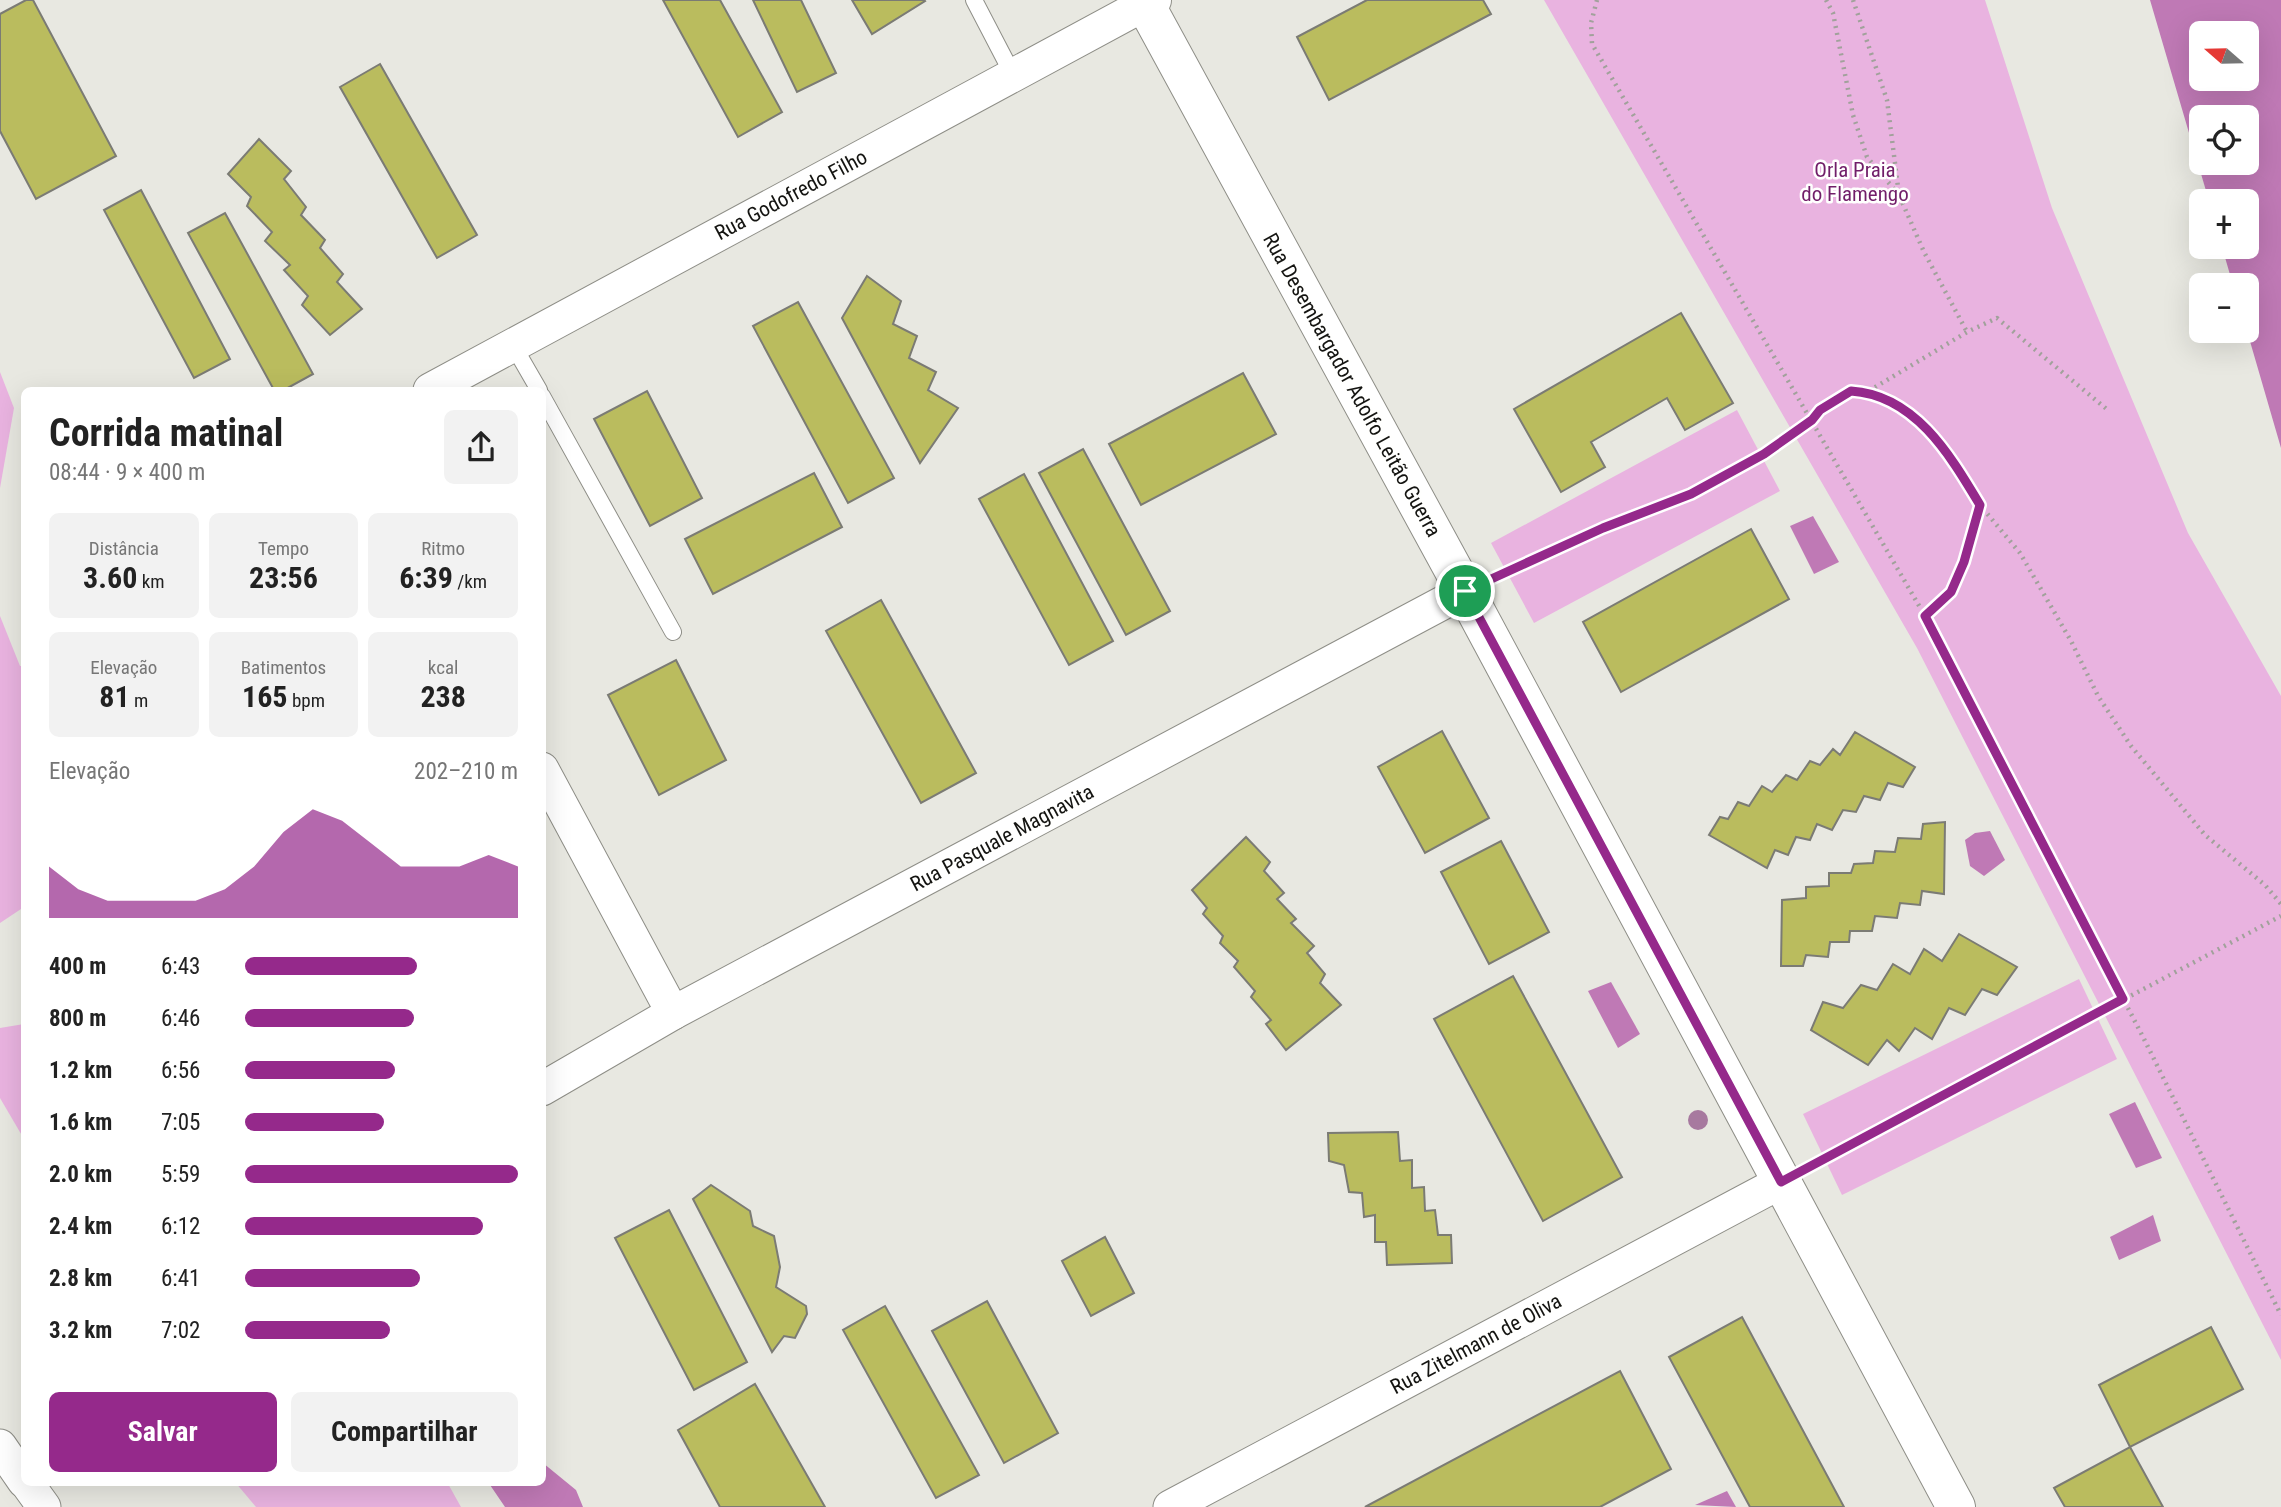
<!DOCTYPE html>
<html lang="pt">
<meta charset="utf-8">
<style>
body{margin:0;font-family:"Roboto Condensed",sans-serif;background:#f2f2f2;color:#222;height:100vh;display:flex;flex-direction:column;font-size:26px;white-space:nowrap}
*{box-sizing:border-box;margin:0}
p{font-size:23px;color:#767676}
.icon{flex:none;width:38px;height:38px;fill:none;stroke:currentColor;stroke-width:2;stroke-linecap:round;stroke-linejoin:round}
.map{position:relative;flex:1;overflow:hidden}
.side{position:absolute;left:21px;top:387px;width:525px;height:1099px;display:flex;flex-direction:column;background:#fff;border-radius:10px;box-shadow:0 7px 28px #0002}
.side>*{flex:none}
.needle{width:46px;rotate:290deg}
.fabs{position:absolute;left:2189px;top:21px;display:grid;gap:14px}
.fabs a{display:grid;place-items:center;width:70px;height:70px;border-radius:10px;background:#fff;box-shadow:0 7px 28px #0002;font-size:35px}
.pin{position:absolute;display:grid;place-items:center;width:60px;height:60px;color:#fff;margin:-30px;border:4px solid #fff;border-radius:50%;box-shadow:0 2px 7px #0007}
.round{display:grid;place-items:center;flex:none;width:74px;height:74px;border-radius:10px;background:#f2f2f2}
.summary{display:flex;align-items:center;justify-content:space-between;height:119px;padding:0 28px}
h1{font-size:38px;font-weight:700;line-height:52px}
.figures{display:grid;grid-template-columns:repeat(3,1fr);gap:10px;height:119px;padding:7px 28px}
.figures div{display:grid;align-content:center;border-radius:10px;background:#f2f2f2;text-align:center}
.figures b{font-size:30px;font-weight:700}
.figures small{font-size:19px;font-weight:400}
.figures p{font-size:19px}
.chart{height:196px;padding:14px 28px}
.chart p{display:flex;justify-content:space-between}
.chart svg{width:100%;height:126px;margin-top:7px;fill:#95298b;opacity:.7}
.primary-button{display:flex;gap:14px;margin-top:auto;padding:14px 28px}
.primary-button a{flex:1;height:80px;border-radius:10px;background:#95298b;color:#fff;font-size:28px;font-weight:700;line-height:80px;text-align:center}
.primary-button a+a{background:#f2f2f2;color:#222}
ul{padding:0 28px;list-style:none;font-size:23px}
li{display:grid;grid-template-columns:112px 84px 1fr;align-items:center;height:52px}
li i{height:18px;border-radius:9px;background:#95298b}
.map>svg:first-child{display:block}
.green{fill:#e9b3e0}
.water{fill:#bf79b5;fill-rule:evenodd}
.building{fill:#babc5e;stroke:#7b7b74;stroke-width:2}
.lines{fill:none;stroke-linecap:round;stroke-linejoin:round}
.service-casing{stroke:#8e8e87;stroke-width:18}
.minor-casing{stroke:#8e8e87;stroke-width:35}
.tertiary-casing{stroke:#8e8e87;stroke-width:40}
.path{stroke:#a1a19b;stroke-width:4.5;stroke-dasharray:2 5;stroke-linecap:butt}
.service{stroke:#fff;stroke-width:16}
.minor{stroke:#fff;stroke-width:33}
.tertiary{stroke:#fff;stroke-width:38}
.tree{fill:#a7799f}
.route-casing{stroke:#fff;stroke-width:14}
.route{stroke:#95298b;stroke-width:9}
.labels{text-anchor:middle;stroke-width:5;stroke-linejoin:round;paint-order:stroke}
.park-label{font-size:21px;fill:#711e69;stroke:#fffffe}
.street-label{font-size:21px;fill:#141411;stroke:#fffffe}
</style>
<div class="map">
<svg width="2281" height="1507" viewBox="0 0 2281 1507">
<rect width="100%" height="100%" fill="#e8e8e1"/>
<g class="green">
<polygon points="1544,0 1985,0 2052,208 2188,533 2281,696 2281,1360 1917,648"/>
<polygon points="0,372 14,408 0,488"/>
<polygon points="1737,410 1780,491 1534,623 1491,543"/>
<polygon points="0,616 20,666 24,666 24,907 0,923"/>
<polygon points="2079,979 2117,1059 1842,1195 1803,1114"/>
<polygon points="24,1024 24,1139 0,1098 0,1028"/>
<polygon points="235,1482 447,1482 461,1507 256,1507"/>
</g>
<g class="water">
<path d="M2150,0H2281V448L2247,331V285H2233L2222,247H2247V201H2209ZM2247,33V79H2202V33ZM2247,117V163H2202V117Z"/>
<polygon points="1813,516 1839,562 1814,574 1790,526"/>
<polygon points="1990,831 2005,860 1984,876 1970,866 1965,840 1975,833"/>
<polygon points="1611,982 1640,1034 1618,1048 1588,991"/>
<polygon points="2135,1102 2162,1158 2136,1168 2109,1114"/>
<polygon points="2153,1215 2161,1241 2119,1260 2110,1237"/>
<polygon points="543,1463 576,1490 583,1507 505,1507 488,1482 542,1482"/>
<polygon points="1727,1491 1736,1507 1695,1505"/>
</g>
<g class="building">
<polygon points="26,0 33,0 116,156 36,199 0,131 0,14"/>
<polygon points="663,0 720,0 782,112 738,137"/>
<polygon points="753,0 801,0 836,73 797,92"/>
<polygon points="852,0 924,0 925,1 872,34"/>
<polygon points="1367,0 1483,0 1491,14 1329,100 1297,37"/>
<polygon points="380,64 477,235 437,258 340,87"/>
<polygon points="259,139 291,171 284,179 306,207 301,215 325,240 320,248 343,274 337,282 362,309 330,335 302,305 308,296 284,270 290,265 265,241 272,232 247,206 251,197 228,174"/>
<polygon points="141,190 230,359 194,378 104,210"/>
<polygon points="225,213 313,374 284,390 274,390 188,233"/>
<polygon points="867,276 901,301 893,324 917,336 909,358 936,372 928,390 958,408 920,463 842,318"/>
<polygon points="798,302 894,478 848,503 753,326"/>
<polygon points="1681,313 1733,403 1685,430 1667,398 1591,442 1605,467 1561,492 1514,409"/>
<polygon points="1243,373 1276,434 1141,505 1109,444"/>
<polygon points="647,391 702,498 650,526 594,419"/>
<polygon points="1083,449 1170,611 1126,635 1039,473"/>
<polygon points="814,473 842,527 713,594 685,539"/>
<polygon points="1024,474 1113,641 1069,665 979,499"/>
<polygon points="1751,529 1789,599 1621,692 1583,622"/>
<polygon points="881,600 976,773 921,803 826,631"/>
<polygon points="676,660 726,760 659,795 608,695"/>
<polygon points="1442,731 1489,818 1425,853 1378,767"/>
<polygon points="1855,732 1915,767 1903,787 1888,783 1880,800 1864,796 1856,812 1843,810 1832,830 1817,824 1810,840 1796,837 1788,855 1775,850 1767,868 1709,835 1720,817 1728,819 1738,802 1749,806 1762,786 1772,792 1786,775 1797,780 1810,761 1820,765 1833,749 1840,755"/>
<polygon points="1945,822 1944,894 1922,891 1920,905 1900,903 1897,918 1875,916 1872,931 1850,931 1849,942 1830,942 1828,957 1806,955 1803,966 1781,966 1782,900 1806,898 1806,887 1829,886 1829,873 1851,873 1854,864 1873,863 1875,851 1895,852 1898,838 1921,839 1923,824"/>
<polygon points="1246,837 1270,862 1264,871 1284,893 1277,899 1296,919 1291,923 1314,946 1307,953 1325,974 1320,983 1341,1005 1286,1050 1266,1024 1271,1020 1251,997 1255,991 1234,967 1238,961 1220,943 1223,936 1203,914 1207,908 1192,890"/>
<polygon points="1501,841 1549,932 1489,964 1441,872"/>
<polygon points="1959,934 2017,967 1997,995 1982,989 1965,1015 1949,1008 1932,1039 1915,1028 1899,1051 1887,1040 1868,1065 1811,1030 1823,1002 1843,1008 1861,985 1877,990 1893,964 1910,974 1924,949 1942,961"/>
<polygon points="1513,976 1622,1177 1543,1221 1434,1019"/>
<polygon points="1398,1132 1400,1161 1412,1160 1412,1188 1424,1187 1425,1211 1435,1210 1438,1235 1451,1235 1452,1263 1387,1265 1386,1242 1375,1242 1375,1215 1364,1217 1362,1193 1349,1192 1344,1165 1329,1161 1328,1133"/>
<polygon points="711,1185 750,1211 753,1226 774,1236 780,1267 776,1287 806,1306 807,1314 795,1338 784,1336 772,1352 693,1199"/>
<polygon points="669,1210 747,1362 694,1390 615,1238"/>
<polygon points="1105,1237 1134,1293 1091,1316 1062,1261"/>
<polygon points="987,1301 1058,1433 1004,1463 932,1331"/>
<polygon points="885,1306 979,1475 936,1498 843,1330"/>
<polygon points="1742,1317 1844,1507 1750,1507 1669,1357"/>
<polygon points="2211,1327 2243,1389 2130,1447 2099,1385"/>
<polygon points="1620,1371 1671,1469 1600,1507 1365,1507"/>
<polygon points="755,1384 825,1507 720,1507 678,1430"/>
<polygon points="2130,1447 2163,1507 2065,1507 2054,1488"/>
</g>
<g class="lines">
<defs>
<g id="service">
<polyline points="974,0 1013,75"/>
<polyline points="513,345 539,390"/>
<polyline points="542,396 673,632"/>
</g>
<g id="minor">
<polyline points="430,390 1145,4"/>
<polyline points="542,769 673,1013"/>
<polyline points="542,1089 673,1013 1465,591"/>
<polyline points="0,1446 24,1481"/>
<polyline points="26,1482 44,1507"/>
<polyline points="1170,1507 1781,1182"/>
</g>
<polyline id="tertiary" points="1152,0 1145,4 1465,591 1956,1507"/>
</defs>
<use href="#service" class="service-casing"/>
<use href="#minor" class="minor-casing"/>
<use href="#tertiary" class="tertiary-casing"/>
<g class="path">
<polyline points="1597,0 1591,23 1592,44 1925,616 2143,1037 2281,1315"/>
<polyline points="1826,0 1833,13 1853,115 1867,157 1899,195"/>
<polyline points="1853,0 1887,100 1899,195 1924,252 1967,332"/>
<polyline points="1868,392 1907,410 1934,436 1980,505 2020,553 2071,641 2098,696 2131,746 2205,835 2265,885 2281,904"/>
<polyline points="1497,576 1603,529 1691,494 1764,454 1812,420 1835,399 1851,391 1867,392 1967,332 1997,318 2109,411"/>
<polyline points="1925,616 1951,592 1964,562 1980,506"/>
<polyline points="1816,1163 2281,916"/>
</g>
<use href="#service" class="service"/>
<use href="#minor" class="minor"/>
<use href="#tertiary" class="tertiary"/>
</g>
<circle class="tree" cx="1698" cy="1120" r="10"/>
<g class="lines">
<defs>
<path id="route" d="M1851,391C1915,395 1950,455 1980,505L1964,562L1951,592L1925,616L2123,999L1781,1182L1465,591L1603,528L1691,494L1764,454L1812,420L1820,410Z"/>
</defs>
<use href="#route" class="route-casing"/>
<use href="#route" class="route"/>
</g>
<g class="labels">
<g class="park-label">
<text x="1855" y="177">Orla Praia<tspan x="1855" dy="24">do Flamengo</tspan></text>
</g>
<g class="street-label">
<text transform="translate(791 195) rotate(-28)" y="7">Rua Godofredo Filho</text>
<text transform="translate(1352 385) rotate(61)" y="7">Rua Desembargador Adolfo Leitão Guerra</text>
<text transform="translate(1002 838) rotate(-28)" y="7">Rua Pasquale Magnavita</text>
<text transform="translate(1476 1344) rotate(-28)" y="7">Rua Zitelmann de Oliva</text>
</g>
</g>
</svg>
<div class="fabs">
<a><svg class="needle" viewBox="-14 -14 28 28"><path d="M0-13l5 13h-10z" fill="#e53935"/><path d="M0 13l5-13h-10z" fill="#767676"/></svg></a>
<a><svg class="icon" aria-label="locate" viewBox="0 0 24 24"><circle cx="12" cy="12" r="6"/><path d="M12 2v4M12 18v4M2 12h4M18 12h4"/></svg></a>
<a>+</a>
<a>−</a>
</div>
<div class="pin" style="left:1465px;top:591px;background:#1e9e55"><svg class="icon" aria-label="arrive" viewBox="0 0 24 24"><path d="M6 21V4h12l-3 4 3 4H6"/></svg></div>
<section class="side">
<div class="summary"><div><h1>Corrida matinal</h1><p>08:44 · 9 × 400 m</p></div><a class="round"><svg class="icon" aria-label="share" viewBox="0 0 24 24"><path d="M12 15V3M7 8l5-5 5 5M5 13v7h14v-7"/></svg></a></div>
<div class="figures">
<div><p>Distância</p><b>3.60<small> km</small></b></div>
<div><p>Tempo</p><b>23:56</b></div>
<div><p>Ritmo</p><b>6:39<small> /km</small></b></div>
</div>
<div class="figures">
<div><p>Elevação</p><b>81<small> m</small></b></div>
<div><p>Batimentos</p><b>165<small> bpm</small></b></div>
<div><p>kcal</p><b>238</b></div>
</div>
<div class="chart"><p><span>Elevação</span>202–210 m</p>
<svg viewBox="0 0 160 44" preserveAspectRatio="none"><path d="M0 44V26L10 34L20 38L30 38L40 38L50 38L60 34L70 26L80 14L90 6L100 10L110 18L120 26L130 26L140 26L150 22L160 26V44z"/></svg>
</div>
<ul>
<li><b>400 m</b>6:43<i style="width:63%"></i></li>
<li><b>800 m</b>6:46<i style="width:62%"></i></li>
<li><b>1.2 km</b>6:56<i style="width:55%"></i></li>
<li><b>1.6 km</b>7:05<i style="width:51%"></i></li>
<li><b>2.0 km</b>5:59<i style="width:100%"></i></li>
<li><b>2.4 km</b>6:12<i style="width:87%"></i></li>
<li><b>2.8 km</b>6:41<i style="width:64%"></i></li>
<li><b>3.2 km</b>7:02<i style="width:53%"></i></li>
</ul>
<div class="primary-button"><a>Salvar</a><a>Compartilhar</a></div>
</section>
</div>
